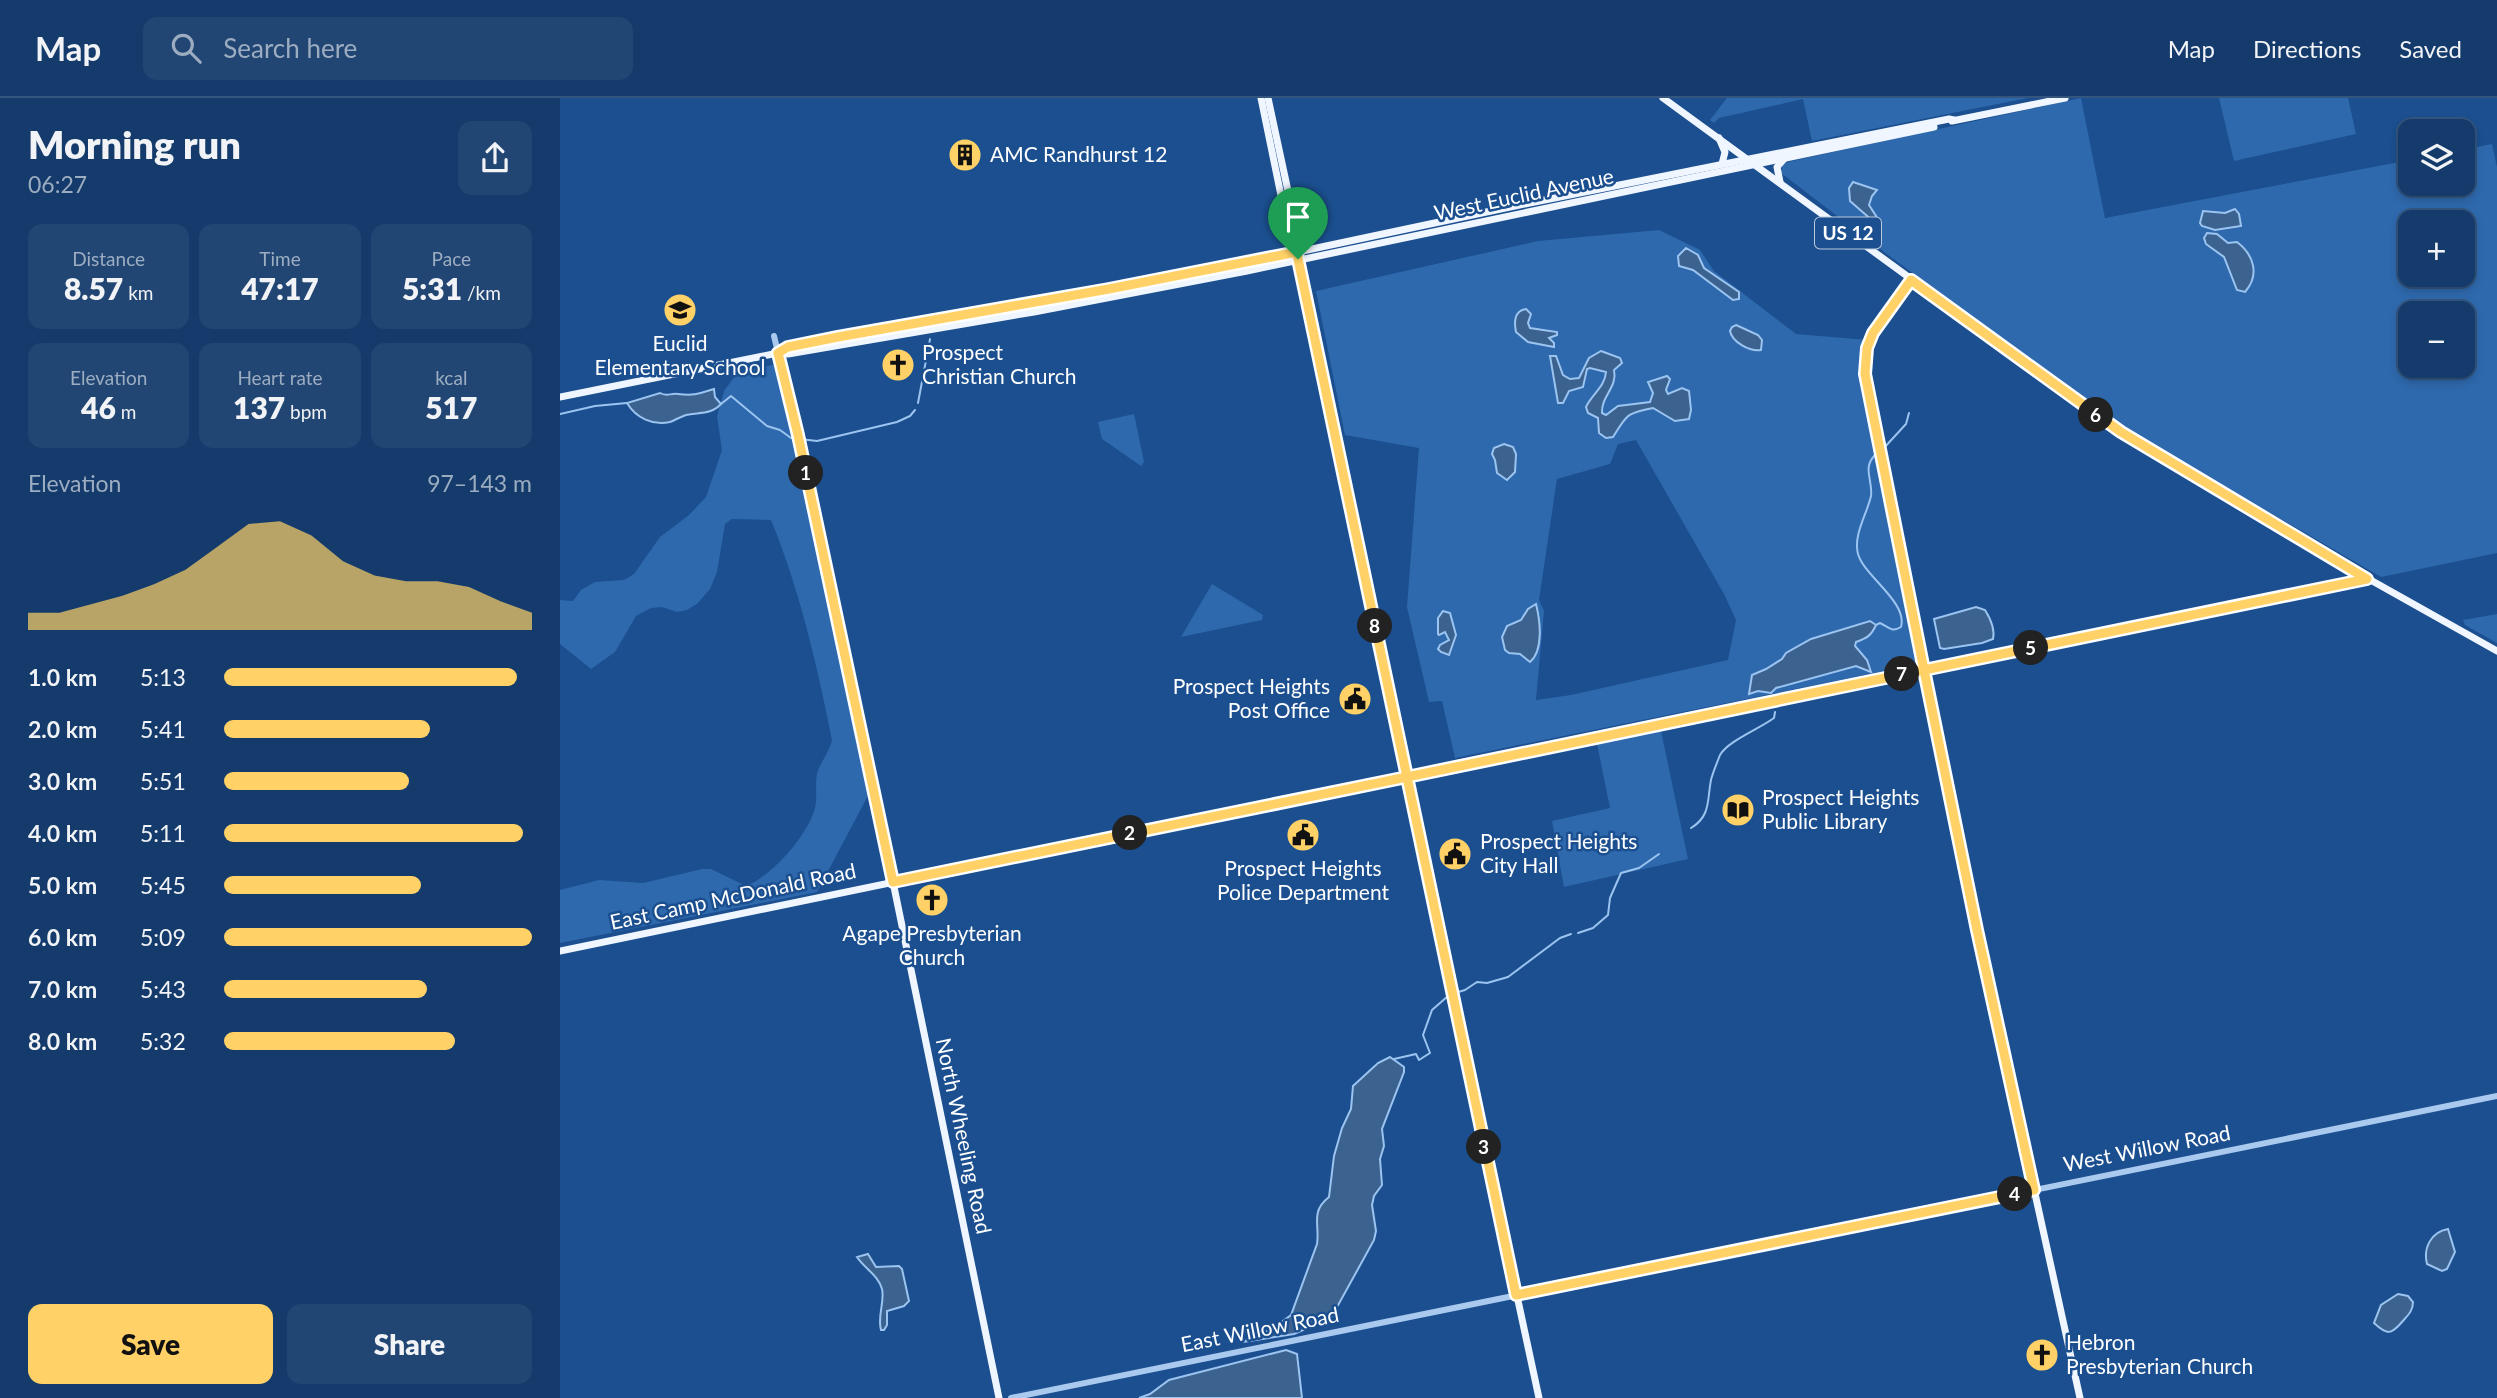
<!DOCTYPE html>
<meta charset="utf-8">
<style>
body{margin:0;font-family:Lato,sans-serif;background:#214673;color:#f1f3f6;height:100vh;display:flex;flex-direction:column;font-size:26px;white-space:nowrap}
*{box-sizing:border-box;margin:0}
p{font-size:23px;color:#9dadc1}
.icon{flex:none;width:38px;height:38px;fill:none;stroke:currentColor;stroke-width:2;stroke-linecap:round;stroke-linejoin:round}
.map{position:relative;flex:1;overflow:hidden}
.drawer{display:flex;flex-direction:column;background:#143b6b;width:560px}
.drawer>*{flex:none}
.tools{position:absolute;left:1838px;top:21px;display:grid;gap:14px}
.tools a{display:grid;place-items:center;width:77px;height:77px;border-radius:14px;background:#143b6b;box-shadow:0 4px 10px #0003,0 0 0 2px #33557e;font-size:35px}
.pin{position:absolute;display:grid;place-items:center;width:60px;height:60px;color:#fff;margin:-72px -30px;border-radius:50% 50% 50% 0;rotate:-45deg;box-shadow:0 0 7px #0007}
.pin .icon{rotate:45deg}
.km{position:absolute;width:35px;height:35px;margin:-18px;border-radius:50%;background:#222;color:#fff;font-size:19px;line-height:35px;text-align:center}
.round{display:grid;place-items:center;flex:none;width:74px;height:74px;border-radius:14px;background:#214673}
.head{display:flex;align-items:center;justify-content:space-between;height:119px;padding:0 28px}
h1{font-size:38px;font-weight:800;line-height:52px}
.stats{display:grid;grid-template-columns:repeat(3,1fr);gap:10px;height:119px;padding:7px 28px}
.stats div{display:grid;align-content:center;border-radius:14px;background:#214673;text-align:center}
.stats b{font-size:30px;font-weight:800}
.stats small{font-size:19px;font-weight:400}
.stats p{font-size:19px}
.chart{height:196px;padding:14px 28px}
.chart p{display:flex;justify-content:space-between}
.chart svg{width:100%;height:126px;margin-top:7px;fill:#ffd166;opacity:.7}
.cta{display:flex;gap:14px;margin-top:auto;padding:14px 28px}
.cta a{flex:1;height:80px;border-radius:14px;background:#ffd166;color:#111;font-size:28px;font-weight:800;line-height:80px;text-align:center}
.cta a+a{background:#214673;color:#f1f3f6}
ul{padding:0 28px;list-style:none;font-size:23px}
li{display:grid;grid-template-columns:112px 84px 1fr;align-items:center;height:52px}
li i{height:18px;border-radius:9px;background:#ffd166}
header{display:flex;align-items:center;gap:42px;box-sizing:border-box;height:98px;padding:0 35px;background:#143b6b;border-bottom:2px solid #33557e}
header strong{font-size:33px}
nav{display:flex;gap:38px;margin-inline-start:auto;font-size:24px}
.search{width:490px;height:63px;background:#214673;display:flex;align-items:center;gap:18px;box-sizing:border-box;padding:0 24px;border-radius:14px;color:#9dadc1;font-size:26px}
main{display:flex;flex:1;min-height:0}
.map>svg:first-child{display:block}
.green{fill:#2e69ad;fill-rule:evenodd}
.water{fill:#3c6290;stroke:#9cc4f0;stroke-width:2}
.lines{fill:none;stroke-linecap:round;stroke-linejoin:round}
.stream{stroke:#9cc4f0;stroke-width:2}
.minor{stroke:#a9c9ee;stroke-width:6}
.major{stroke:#f0f6ff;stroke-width:7}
.route-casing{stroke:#fff;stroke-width:14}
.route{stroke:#ffd166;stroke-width:9}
.labels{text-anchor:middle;stroke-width:5;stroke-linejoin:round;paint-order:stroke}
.shield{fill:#1b4f8f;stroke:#bbcadd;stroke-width:2}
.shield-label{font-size:19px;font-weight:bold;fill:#fff}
.poi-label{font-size:21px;fill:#fff;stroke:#1b4f8f;text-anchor:start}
.street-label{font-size:21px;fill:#fff;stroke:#1b4f8f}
</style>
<header>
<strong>Map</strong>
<div class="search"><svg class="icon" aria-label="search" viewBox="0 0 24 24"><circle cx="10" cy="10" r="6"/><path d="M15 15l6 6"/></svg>Search here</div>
<nav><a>Map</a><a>Directions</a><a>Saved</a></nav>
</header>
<main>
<section class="drawer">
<div class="head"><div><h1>Morning run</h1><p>06:27</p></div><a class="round"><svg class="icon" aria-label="share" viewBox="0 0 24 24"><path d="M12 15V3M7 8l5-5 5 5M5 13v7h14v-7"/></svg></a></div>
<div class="stats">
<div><p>Distance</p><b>8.57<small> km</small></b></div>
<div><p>Time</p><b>47:17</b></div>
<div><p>Pace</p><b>5:31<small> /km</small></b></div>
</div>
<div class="stats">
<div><p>Elevation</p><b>46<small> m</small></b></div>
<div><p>Heart rate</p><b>137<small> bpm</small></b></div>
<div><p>kcal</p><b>517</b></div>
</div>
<div class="chart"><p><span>Elevation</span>97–143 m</p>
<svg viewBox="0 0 160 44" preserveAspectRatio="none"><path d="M0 44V38L10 38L20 35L30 32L40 28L50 23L60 15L70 7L80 6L90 11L100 20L110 25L120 27L130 27L140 29L150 34L160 38V44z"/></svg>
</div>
<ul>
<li><b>1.0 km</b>5:13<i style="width:95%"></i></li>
<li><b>2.0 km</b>5:41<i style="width:67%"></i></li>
<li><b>3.0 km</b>5:51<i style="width:60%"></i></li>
<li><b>4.0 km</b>5:11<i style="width:97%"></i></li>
<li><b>5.0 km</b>5:45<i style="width:64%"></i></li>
<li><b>6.0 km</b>5:09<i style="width:100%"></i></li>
<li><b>7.0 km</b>5:43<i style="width:66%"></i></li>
<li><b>8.0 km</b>5:32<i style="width:75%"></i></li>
</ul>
<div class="cta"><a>Save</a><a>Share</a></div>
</section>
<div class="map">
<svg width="1937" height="1300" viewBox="0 0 1937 1300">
<rect width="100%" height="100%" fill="#1b4f8f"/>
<g class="green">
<polygon points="1167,0 1468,0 1252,43 1243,1 1159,20 1154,25 1150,22"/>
<path d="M1521,0L1545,120L1850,62V86H1902V52L1932,46L1937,69V455L1821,479L1573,335L1332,160L1221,75L1223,65ZM1850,124H1902V177H1850ZM1850,215H1902V268H1850Z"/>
<polygon points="1659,0 1788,0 1796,36 1674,63"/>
<path d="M1099,132L1140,152L1154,173L1236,236L1307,242L1302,269L1306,299L1357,564L1354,567L895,660L882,603L869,604L847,509L859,350L785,337L756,193L978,143ZM1076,342L1164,496L1176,522L1168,562L1011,597L976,602L984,513L979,502L997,381L1050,366L1058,346Z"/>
<path d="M217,266L311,692L257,794L0,845V792L39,782L83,785L142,771H151L186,788C212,778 248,737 255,710C258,698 254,684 258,672C263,661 269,654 272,642C257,567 240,493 211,422L172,421L165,426L157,474L150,491L137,506L127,512L117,514L102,509L91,510L76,518L55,554L31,571L0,546V502L13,503L21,492L35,484L64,482L74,476L100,439L129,417L146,399L162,352L157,318L164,293L178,274Z"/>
<polygon points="574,316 584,364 581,368 542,341 538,324"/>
<polygon points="652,486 703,517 702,522 621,539"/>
<polygon points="1937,516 1937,545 1905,527 1903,522"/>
<polygon points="1101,633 1128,761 1004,789 992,723 1050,710 1037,646"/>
</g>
<g class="water">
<polygon points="1293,84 1317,92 1312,98 1309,107 1320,124 1314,124 1290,103 1289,90"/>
<polygon points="1675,111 1679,116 1681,128 1655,132 1642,128 1640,125 1643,113 1665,115"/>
<path d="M1647,135L1657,136L1668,145L1677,144C1694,157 1700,177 1685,194L1677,192L1664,159L1646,146L1644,140Z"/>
<polygon points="1126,150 1138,157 1144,170 1179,194 1179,201 1173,202 1133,172 1119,168 1118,158"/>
<path d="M966,211L971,216L968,225L970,230L997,234V237L989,240L994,245V249L968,244L956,234C954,224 954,213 966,211Z"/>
<path d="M1176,227L1198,237L1202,242L1201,252C1190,254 1172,244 1170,233L1172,229Z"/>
<path d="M1041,253L1060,260L1062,265L1054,272C1058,289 1041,298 1042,315L1046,317L1058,308L1090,304L1093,295L1088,284L1107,278L1110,281L1106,292L1108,296L1122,290L1129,293L1131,312L1129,321L1115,323L1093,310C1066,315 1067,317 1053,339L1046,340L1039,335L1038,320L1028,315L1026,309C1032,296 1045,289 1046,274L1030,270L1027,271L1023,289L1009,293L1003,305H998L990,258H996L1003,277L1010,281L1019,280L1029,260Z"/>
<path d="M154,291L155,299L161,306C151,317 139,314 126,317C120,319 115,322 110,324C93,328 76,320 67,305L100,295C107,299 110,295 118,296C134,298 138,296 154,291Z"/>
<polygon points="944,346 953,349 956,356 955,374 947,382 937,375 935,362 932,356 934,350"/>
<path d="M976,506C980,522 984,552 970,564L960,556L949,555L945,552L942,539L947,528L961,522L968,511Z"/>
<path d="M1416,509L1425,512C1430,520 1435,532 1433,541L1422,545L1384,551L1380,550L1374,521Z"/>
<polygon points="883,513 890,515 896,537 889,557 881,554 878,551 880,547 889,542 885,534 879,537 878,536 878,520"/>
<path d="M1310,523L1316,527C1311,538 1307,540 1296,544L1295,548L1307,562L1311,574L1296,568L1216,590L1211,595L1198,593L1189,596L1192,577L1206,571L1222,561L1226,555L1251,541Z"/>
<path d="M830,959L844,969V974L822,1031L824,1048L820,1061L822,1087L814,1098L812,1107L816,1133L814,1142L771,1220L734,1236L683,1244L712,1231L731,1217L757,1146C760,1126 750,1114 769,1099L774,1058L782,1030L791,1011L793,988L818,965Z"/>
<path d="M1888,1131L1895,1154L1887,1171L1882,1173L1867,1166C1863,1150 1871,1134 1888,1131Z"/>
<path d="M308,1156L316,1169L339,1168L342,1171L349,1203L344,1208L327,1213V1227L324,1232H321C317,1218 325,1204 322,1191C319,1178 304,1170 297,1159Z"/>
<path d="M1838,1196L1848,1198L1853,1204C1853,1213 1848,1217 1842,1224C1831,1237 1827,1237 1814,1225L1821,1207Z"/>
<polygon points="726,1252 737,1256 742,1300 579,1300 590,1296 609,1282"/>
</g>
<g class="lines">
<g class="stream">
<polyline points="358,305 370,241"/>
<polyline points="161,306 171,298 207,328 220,332 231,340 257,343 337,324 350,318 355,312"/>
<polyline points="0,316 35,308 67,305"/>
<polyline points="1323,351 1346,326 1349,315"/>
<path d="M1315,357C1302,370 1313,382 1311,398C1307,416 1293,437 1298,456C1304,478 1348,504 1341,529C1331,535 1329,529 1320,525L1316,527"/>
<path d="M1131,730C1151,718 1147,702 1151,682C1152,677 1158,662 1160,657C1168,643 1199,631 1214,620L1215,614"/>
<polyline points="1018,835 1033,830 1048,817 1050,800 1061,775 1079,770 1099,756"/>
<polyline points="895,895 905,892 917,884 927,885 948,879 1000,840 1011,836"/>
<polyline points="834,961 856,956 859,962 870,955 863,937 872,912 888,898"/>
</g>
<g class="minor">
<polyline points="214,238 238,337 333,784"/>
<polyline points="451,1300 1937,998"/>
</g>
<g class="major">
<polyline points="701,0 731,146 738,161 873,808 979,1300"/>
<polyline points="708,0 739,144 737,154"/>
<polyline points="1103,0 1561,334 1807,480 1937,553"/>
<polyline points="1392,23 1505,0"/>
<polyline points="1159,40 1165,54 1162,66"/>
<polyline points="1220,84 1217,69 1224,61"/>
<polyline points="1351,182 1313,235 1307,250 1305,277 1417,832 1520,1300"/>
<polyline points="219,255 228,256 474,214 687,173 1374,29"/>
<polyline points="0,299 218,255 228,249 278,239 672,168 950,109 1389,21 1394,22"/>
<polyline points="333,784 439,1300"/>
<polyline points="0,853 1807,480"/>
</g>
</g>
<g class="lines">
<defs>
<polyline id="route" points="738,161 737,154 549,191 278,239 228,249 218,255 238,337 333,784 847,679 956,1197 1474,1092 1417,832 1364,572 1807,481 1561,334 1351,182 1313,235 1307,250 1305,276 1364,572 847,679 738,161"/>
</defs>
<use href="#route" class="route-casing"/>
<use href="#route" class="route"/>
</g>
<defs>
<symbol id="building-disc" viewBox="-11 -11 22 22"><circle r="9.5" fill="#ffd166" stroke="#1b4f8f"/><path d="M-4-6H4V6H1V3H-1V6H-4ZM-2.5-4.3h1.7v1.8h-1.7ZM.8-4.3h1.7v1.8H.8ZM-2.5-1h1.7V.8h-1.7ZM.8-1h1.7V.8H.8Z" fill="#111"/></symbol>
<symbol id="school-disc" viewBox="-11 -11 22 22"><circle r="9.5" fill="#ffd166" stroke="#1b4f8f"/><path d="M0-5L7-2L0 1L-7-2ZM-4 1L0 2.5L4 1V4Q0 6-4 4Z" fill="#111"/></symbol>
<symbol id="church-disc" viewBox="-11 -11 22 22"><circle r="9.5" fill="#ffd166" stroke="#1b4f8f"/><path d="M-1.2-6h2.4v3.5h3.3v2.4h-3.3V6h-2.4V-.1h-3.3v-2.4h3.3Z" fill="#111"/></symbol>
<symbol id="civic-disc" viewBox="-11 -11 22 22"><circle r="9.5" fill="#ffd166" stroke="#1b4f8f"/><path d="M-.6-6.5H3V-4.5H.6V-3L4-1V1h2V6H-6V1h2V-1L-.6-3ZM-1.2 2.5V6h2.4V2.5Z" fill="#111"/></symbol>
<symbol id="library-disc" viewBox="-11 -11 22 22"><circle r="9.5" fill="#ffd166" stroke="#1b4f8f"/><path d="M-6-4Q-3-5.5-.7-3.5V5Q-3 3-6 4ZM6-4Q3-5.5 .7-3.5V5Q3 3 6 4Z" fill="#111"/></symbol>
</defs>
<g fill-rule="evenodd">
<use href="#building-disc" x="386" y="38" width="38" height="38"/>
<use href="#school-disc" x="101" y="193" width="38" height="38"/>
<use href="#church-disc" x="319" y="248" width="38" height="38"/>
<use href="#civic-disc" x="776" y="582" width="38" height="38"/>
<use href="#library-disc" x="1159" y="693" width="38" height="38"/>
<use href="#civic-disc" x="724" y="718" width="38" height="38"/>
<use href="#civic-disc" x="876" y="737" width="38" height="38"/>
<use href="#church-disc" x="353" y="783" width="38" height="38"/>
<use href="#church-disc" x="1463" y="1238" width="38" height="38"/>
</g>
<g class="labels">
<rect class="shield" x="1255" y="119.5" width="66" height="31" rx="5"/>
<g class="shield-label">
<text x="1288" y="142">US 12</text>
</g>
<g class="poi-label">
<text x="430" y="64">AMC Randhurst 12</text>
<text x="120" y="253" text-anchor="middle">Euclid<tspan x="120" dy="24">Elementary School</tspan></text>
<text x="362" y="262">Prospect<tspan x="362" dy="24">Christian Church</tspan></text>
<text x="770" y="596" text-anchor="end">Prospect Heights<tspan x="770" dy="24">Post Office</tspan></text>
<text x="1202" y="707">Prospect Heights<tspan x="1202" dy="24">Public Library</tspan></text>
<text x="920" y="751">Prospect Heights<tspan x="920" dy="24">City Hall</tspan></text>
<text x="743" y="778" text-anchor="middle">Prospect Heights<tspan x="743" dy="24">Police Department</tspan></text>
<text x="372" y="843" text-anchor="middle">Agape Presbyterian<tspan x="372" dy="24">Church</tspan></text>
<text x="1506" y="1252">Hebron<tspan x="1506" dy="24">Presbyterian Church</tspan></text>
</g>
<g class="street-label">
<text transform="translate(964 97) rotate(-12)" y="7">West Euclid Avenue</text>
<text transform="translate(173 799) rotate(-12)" y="7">East Camp McDonald Road</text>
<text transform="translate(403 1038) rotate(78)" y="7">North Wheeling Road</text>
<text transform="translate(1587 1051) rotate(-11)" y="7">West Willow Road</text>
<text transform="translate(700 1232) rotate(-11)" y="7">East Willow Road</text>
</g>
</g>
</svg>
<div class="tools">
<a><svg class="icon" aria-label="layers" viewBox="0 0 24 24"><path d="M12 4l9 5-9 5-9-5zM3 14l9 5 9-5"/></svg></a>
<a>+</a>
<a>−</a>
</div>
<div class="pin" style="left:738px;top:161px;background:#1e9e55"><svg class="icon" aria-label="arrive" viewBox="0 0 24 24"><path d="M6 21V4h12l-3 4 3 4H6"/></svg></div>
<b class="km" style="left:246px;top:375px">1</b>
<b class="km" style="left:570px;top:735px">2</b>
<b class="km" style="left:924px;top:1049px">3</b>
<b class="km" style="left:1455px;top:1096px">4</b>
<b class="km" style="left:1471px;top:550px">5</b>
<b class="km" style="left:1536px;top:317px">6</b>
<b class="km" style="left:1342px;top:576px">7</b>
<b class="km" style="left:815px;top:528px">8</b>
</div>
</main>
